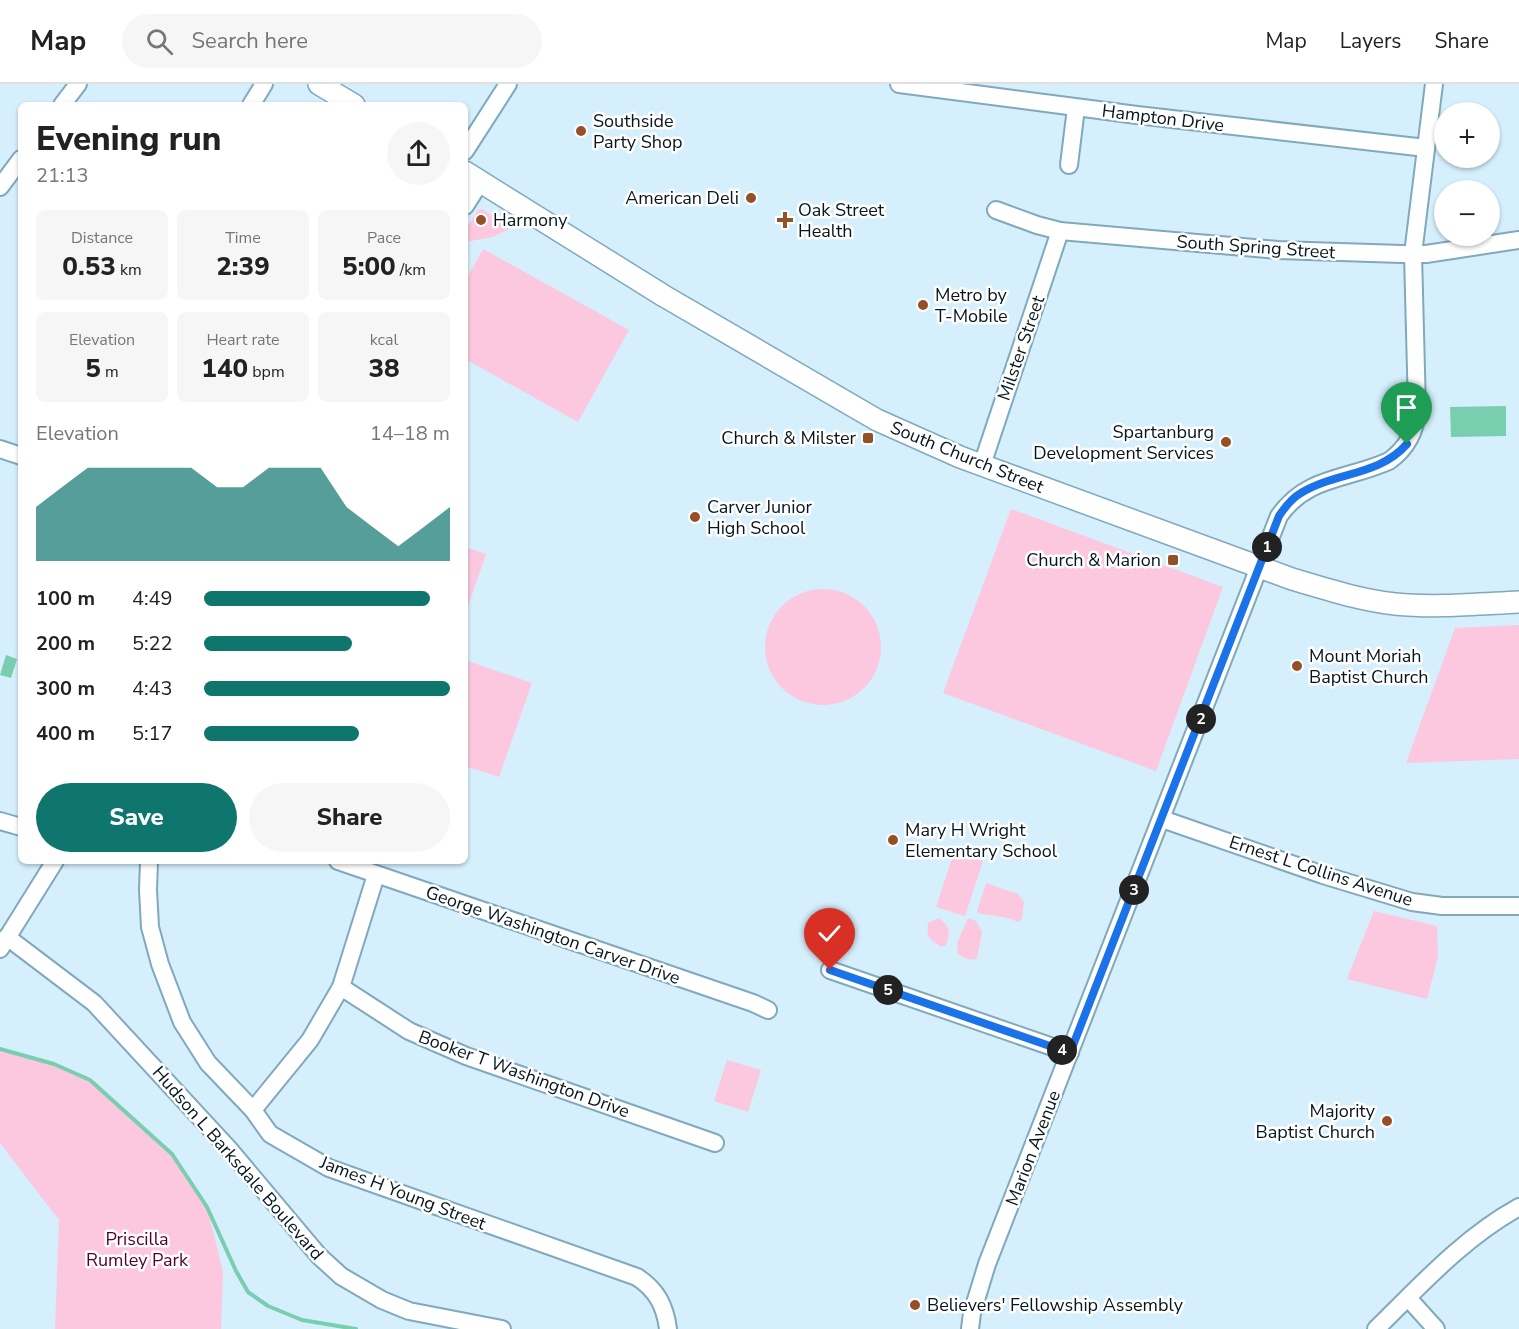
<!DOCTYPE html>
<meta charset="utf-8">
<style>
body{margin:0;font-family:"Nunito Sans",sans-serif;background:#f6f6f6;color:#222;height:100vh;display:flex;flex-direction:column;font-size:22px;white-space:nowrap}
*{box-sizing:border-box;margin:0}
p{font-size:20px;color:#767676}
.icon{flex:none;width:33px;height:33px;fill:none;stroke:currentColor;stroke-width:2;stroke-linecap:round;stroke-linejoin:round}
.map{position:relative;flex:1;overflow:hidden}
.panel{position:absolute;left:18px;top:18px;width:450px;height:762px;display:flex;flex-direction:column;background:#fff;border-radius:9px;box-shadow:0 2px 4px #0004}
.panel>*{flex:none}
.controls{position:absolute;left:1434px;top:18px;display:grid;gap:12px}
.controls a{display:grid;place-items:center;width:66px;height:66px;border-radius:50%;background:#fff;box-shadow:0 2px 4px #0004;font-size:30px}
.pin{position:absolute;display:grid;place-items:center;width:51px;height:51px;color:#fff;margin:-62px -26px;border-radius:50% 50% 50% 0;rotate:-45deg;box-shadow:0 0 6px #0007}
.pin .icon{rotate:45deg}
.km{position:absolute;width:30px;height:30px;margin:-15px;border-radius:50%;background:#222;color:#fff;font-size:16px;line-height:30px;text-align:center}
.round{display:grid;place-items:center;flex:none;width:63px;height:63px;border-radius:32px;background:#f6f6f6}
.headline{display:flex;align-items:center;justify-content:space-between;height:102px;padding:0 18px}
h1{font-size:33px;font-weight:800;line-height:45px}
.metrics{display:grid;grid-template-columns:repeat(3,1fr);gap:9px;height:102px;padding:6px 18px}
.metrics div{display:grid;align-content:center;border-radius:9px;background:#f6f6f6;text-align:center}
.metrics b{font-size:26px;font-weight:800}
.metrics small{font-size:16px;font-weight:400}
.metrics p{font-size:16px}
.chart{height:168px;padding:12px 18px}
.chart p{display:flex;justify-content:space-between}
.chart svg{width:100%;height:108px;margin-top:6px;fill:#0f766e;opacity:.7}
.action{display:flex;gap:12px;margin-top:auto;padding:12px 18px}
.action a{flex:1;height:69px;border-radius:36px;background:#0f766e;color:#fff;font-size:24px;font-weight:800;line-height:69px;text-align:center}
.action a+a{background:#f6f6f6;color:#222}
ul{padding:0 18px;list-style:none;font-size:20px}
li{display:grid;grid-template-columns:96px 72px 1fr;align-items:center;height:45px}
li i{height:15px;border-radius:8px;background:#0f766e}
header{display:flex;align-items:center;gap:36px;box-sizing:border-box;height:84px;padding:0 30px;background:#fff;border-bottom:2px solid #e0e0e0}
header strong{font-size:28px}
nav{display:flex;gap:33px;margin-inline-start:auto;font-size:21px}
.search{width:420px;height:54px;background:#f6f6f6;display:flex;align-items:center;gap:15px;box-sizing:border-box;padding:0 21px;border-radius:33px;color:#767676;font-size:22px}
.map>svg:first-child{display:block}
.green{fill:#fbc8df}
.water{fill:#7aceb0}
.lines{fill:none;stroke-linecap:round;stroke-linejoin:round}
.stream{stroke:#7aceb0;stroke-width:4}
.minor-casing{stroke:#7fa9bd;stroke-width:20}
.major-casing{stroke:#7fa9bd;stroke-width:24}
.minor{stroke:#fff;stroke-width:16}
.major{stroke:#fff;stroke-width:21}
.route-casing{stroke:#fff;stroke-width:12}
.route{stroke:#1a73e8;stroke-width:8}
.poi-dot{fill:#965027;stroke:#fff;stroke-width:2}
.labels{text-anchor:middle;stroke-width:5;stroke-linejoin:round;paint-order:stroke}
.street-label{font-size:18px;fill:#06161d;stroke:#fff}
.poi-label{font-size:18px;fill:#06161d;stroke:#fff;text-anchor:start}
.park-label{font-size:18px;fill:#520035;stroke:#fff}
</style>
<header>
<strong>Map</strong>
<div class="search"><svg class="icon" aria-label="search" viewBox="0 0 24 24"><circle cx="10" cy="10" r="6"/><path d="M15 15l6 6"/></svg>Search here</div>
<nav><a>Map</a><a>Layers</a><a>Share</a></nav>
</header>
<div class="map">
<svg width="1519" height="1245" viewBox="0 0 1519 1245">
<rect width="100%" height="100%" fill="#d6effc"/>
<g class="green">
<polygon points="482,125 511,144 493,153 465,158 465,146 478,126"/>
<polygon points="483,165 629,246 578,338 465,275 465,197"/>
<polygon points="1011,425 1223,503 1156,687 943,609"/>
<polygon points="465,463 486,470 467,525 465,524"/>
<circle cx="823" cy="563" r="58"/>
<polygon points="1519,541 1519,675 1406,679 1455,544"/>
<polygon points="465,576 532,599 499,693 465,682"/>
<polygon points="954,768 983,777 965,832 936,823"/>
<path d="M986,799C997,802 1006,807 1017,809L1024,818L1022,835L1018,838C1005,831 992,833 978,829L977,827Z"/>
<polygon points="1374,827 1437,842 1438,873 1427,915 1347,895"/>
<path d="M939,834C950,843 951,847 946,861L942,863C930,856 926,854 928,839Z"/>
<path d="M968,834L976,837L982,848L977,874C970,878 965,874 958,870L957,859Z"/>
<polygon points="0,965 54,980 90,996 172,1070 207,1123 223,1188 221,1245 55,1245 59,1136 0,1059"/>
<polygon points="727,976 761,986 748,1028 714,1017"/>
</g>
<g class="water">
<polygon points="1506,322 1506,352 1451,353 1450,323"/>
<polygon points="6,571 17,575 11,594 0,591"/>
</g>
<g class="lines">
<polyline class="stream" points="0,965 54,980 90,996 172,1070 207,1123 236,1187 248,1208 268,1222 302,1236 356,1245"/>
<defs>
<g id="minor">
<polyline points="899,0 1137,31 1426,64"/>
<polyline points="62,21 78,0"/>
<polyline points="251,21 264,0"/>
<polyline points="465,67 508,0"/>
<polyline points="1069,81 1076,24"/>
<polyline points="0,103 21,75"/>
<polyline points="465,122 481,97"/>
<polyline points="996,126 1037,141 1060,147 1278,166 1402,170 1426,170 1519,156"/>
<polyline points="0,365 21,372"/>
<polyline points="982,381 1060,147"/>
<polyline points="1162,735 1323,791 1412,818 1442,822 1519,822"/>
<polyline points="0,737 21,743"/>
<path d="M149,777L148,806L150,843L160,880L182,938L208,979L253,1026L270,1050L329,1084L637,1193C657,1206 665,1222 668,1245"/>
<polyline points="338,777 753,919 768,926"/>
<polyline points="7,853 94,919 229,1065 319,1172 341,1192 382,1216 409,1227 502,1245"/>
<polyline points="0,865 55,777"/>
<polyline points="830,886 1070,969"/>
<polyline points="341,903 409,947 466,972 715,1059"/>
<polyline points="253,1026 310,956 341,903 376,791"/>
<polyline points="1408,1214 1436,1245"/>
<path d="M970,1245L972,1229L987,1180L1279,432C1307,392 1347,396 1389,377C1407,364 1416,348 1417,325L1413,170L1434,0"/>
<path d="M1376,1245C1421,1201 1463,1154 1519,1123"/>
</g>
<g id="major">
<polyline points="319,0 354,21"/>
<path d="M465,88L664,212L877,336L960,373L1292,495C1326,505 1359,516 1395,520C1436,524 1478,520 1519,518"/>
</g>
</defs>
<use href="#minor" class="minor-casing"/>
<use href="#major" class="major-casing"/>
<use href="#minor" class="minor"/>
<use href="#major" class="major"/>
</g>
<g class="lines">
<defs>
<path id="route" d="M830,886L1070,969L1279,432C1285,423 1292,414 1301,409C1335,388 1379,392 1407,360"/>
</defs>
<use href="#route" class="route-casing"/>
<use href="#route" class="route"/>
</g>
<g class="poi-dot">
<circle cx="581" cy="47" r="6"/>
<circle cx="751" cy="114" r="6"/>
<circle cx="481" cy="136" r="6"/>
<path d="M782 127h6v6h6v6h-6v6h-6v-6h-6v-6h6z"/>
<circle cx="923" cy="221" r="6"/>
<rect x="862" y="348" width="12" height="12" rx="3"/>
<circle cx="1226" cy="358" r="6"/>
<circle cx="695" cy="433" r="6"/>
<rect x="1167" y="470" width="12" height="12" rx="3"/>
<circle cx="1297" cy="582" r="6"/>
<circle cx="893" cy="756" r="6"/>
<circle cx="1387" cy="1037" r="6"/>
<circle cx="915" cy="1221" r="6"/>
</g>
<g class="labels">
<g class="street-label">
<text transform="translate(1163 34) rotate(7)" y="6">Hampton Drive</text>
<text transform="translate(1256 163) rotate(4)" y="6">South Spring Street</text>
<text transform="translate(1021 264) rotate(-71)" y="6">Milster Street</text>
<text transform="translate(967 373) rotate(22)" y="6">South Church Street</text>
<text transform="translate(1321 787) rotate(18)" y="6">Ernest L Collins Avenue</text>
<text transform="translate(553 851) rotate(19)" y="6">George Washington Carver Drive</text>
<text transform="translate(524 990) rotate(20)" y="6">Booker T Washington Drive</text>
<text transform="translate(1033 1064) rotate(-69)" y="6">Marion Avenue</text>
<text transform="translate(238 1079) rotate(49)" y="6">Hudson L Barksdale Boulevard</text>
<text transform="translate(403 1109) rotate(21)" y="6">James H Young Street</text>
</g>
<g class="poi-label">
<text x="593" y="43">Southside<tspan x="593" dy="21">Party Shop</tspan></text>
<text x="739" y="120" text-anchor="end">American Deli</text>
<text x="798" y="132">Oak Street<tspan x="798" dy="21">Health</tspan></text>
<text x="493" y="142">Harmony</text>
<text x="935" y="217">Metro by<tspan x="935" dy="21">T-Mobile</tspan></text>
<text x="1214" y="354" text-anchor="end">Spartanburg<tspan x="1214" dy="21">Development Services</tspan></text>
<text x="856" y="360" text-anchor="end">Church &amp; Milster</text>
<text x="707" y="429">Carver Junior<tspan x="707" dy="21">High School</tspan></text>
<text x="1161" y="482" text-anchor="end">Church &amp; Marion</text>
<text x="1309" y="578">Mount Moriah<tspan x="1309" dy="21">Baptist Church</tspan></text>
<text x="905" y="752">Mary H Wright<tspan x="905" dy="21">Elementary School</tspan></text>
<text x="1375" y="1033" text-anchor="end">Majority<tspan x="1375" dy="21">Baptist Church</tspan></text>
<text x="927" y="1227">Believers' Fellowship Assembly</text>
</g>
<g class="park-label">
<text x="137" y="1161">Priscilla<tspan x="137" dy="21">Rumley Park</tspan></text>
</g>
</g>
</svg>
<div class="controls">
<a>+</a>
<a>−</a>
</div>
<div class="pin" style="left:1407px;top:360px;background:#1e9e55"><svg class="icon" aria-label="arrive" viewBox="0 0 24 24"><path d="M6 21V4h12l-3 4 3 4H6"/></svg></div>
<div class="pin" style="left:830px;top:886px;background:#d93025"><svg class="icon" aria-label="check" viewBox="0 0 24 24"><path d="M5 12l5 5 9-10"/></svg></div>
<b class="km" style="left:1267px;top:463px">1</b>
<b class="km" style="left:1201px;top:635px">2</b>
<b class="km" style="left:1134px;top:806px">3</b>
<b class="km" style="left:1062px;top:966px">4</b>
<b class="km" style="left:888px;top:906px">5</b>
<section class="panel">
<div class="headline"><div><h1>Evening run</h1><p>21:13</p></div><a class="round"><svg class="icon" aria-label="share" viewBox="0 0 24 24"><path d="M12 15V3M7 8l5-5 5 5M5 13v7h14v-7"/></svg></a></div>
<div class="metrics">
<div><p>Distance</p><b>0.53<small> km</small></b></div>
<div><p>Time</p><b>2:39</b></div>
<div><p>Pace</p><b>5:00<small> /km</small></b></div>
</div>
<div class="metrics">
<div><p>Elevation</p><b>5<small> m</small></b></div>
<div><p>Heart rate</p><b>140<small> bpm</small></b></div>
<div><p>kcal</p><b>38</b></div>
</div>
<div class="chart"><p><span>Elevation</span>14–18 m</p>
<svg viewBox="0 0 160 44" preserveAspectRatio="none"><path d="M0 44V22L10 14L20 6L30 6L40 6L50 6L60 6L70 14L80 14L90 6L100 6L110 6L120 22L130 30L140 38L150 30L160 22V44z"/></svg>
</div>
<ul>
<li><b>100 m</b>4:49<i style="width:92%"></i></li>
<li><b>200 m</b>5:22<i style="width:60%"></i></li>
<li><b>300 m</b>4:43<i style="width:100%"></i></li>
<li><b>400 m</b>5:17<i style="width:63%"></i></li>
</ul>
<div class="action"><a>Save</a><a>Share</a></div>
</section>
</div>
